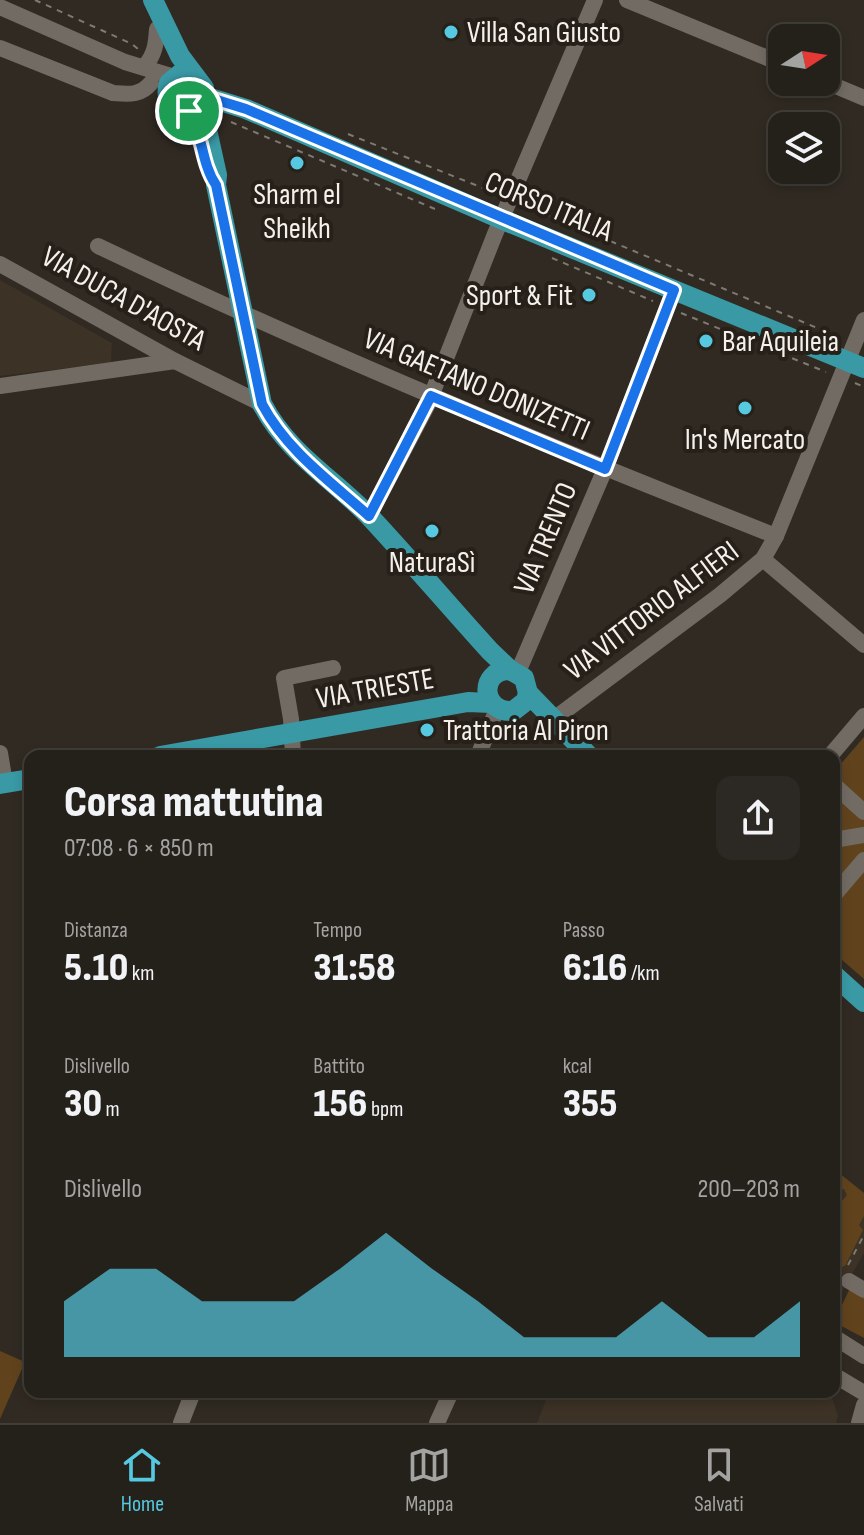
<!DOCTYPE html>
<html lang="it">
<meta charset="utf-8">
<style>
body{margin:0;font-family:"Sofia Sans Condensed",sans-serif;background:#2c2823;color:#f1f3f6;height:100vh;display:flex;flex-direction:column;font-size:30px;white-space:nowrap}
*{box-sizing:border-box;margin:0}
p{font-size:26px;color:#a3a3a2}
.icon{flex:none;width:44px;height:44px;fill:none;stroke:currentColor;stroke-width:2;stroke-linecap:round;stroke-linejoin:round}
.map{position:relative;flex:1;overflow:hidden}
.panel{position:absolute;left:24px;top:750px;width:816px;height:648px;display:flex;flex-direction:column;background:#24201a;border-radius:16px;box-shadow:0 4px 12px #0003,0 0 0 2px #413e39}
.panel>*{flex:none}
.needle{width:52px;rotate:78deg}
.controls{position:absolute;left:768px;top:24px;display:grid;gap:16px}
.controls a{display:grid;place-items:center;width:72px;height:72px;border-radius:16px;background:#24201a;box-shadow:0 4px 12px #0003,0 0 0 2px #413e39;font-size:40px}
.pin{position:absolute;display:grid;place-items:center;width:68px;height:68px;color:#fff;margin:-34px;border:4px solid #fff;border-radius:50%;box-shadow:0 2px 8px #0007}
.round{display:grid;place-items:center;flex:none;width:84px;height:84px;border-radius:16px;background:#2c2823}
.head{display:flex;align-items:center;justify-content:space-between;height:136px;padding:0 40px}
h1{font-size:44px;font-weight:800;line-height:60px}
.figures{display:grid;grid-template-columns:repeat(3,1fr);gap:12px;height:136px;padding:8px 40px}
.figures div{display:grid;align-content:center}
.figures b{font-size:40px;font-weight:800}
.figures small{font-size:22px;font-weight:400}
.figures p{font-size:22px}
.chart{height:224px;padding:16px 40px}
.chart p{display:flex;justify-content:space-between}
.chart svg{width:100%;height:144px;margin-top:8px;fill:#56c9e0;opacity:.7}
.tabs{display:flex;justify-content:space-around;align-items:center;height:112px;border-top:2px solid #413e39;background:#24201a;font-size:22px;color:#a3a3a2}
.tabs a{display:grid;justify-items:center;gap:4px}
.tabs .current{color:#56c9e0}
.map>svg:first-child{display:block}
.built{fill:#3c3225}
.green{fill:#60431d}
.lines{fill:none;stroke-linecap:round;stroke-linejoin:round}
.path{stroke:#7e7972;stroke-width:2;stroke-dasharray:6 6;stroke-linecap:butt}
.minor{stroke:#726b63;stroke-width:16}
.major{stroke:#3999a5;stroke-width:20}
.route-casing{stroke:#fff;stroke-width:16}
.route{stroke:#1a73e8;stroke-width:10}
.poi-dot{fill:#56c9e0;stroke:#262019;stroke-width:3}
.labels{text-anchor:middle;stroke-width:8;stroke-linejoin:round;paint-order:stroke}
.poi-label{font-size:30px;fill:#f4f0eb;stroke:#262019;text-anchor:start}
.street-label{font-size:30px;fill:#f4f0eb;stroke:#262019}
</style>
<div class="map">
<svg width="864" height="1423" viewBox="0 0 864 1423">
<rect width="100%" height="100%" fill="#302a22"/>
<g class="built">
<polygon points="0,280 112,343 111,363 0,376"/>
<polygon points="834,1169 864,1193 864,1253 834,1306"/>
<polygon points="549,1392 830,1392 838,1416 836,1423 537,1423"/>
</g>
<g class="green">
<polygon points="864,737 864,979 834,953 834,772"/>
<polygon points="834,1169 864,1193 864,1216 859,1225 863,1230 845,1266 834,1269 834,1202 843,1200 847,1195 844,1189 834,1190"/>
<polygon points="850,1288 864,1296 864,1338 834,1322"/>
<polygon points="0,1351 25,1362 0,1419"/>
</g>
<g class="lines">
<g class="path">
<polyline points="35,0 132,44 138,49"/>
<polyline points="231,122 435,209"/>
<polyline points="348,134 498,194"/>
<polyline points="522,204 841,338"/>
<polyline points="552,258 653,301"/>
<polyline points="681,313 826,372"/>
<polyline points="855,383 864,387"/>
<polyline points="848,1265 864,1235"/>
</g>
<g class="minor">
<polyline points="627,0 782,64"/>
<polyline points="0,7 125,62 174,77"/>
<path d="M0,48L113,93C129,94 140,96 151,83"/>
<path d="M145,66C155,54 156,44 157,29"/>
<polyline points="826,82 864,98"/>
<path d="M98,246C320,352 547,446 776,536"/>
<polyline points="0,264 175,361 262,404"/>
<polyline points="0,386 175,361"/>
<polyline points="369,516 428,404 495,234 595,0"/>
<polyline points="763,559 864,645"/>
<polyline points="518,672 605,469 674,290"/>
<polyline points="554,719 720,595 763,559 776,536 864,320"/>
<polyline points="0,753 5,783"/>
<polyline points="293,756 291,719 284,678 333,668"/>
<polyline points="478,756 497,709"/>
<polyline points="830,756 864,716"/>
<polyline points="834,785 864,812"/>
<polyline points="834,840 864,835"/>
<polyline points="834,895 864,860"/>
<polyline points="849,1281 864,1290"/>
<polyline points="834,1337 864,1356"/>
<polyline points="834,1375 864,1393"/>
<polyline points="181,1423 193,1392"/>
<polyline points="437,1423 451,1392"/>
<polyline points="859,1423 864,1405"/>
</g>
<g class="major">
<path d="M153,0L180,56L204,88L203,100L196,109C177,116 163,102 169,83L180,74L193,75"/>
<polyline points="204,96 246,109 508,222 864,368"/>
<path d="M201,103L217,175L216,185L262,404C289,455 333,478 371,518C411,561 450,607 490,651L510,670L524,678L528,693L589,756"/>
<path d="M510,670C478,670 481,713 513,711L526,701L528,693"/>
<polyline points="160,756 468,702 491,703"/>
<polyline points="0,784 30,779"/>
<polyline points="834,975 864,1002"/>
</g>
</g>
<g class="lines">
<defs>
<path id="route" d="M204,96L246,109L674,290L605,469L431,396L369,516C330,481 287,451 262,404L216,185C201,163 203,134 189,111L196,109Z"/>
</defs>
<use href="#route" class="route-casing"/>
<use href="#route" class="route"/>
</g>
<g class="poi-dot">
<circle cx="451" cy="32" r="8"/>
<circle cx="297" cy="163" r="8"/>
<circle cx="589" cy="295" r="8"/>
<circle cx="706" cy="341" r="8"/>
<circle cx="745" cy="408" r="8"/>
<circle cx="432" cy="531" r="8"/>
<circle cx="427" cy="730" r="8"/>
</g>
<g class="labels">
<g class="poi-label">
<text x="467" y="42">Villa San Giusto</text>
<text x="297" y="204" text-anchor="middle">Sharm el<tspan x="297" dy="34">Sheikh</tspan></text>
<text x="573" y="305" text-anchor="end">Sport &amp; Fit</text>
<text x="722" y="351">Bar Aquileia</text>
<text x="745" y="449" text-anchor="middle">In's Mercato</text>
<text x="432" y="572" text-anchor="middle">NaturaSì</text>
<text x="443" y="740">Trattoria Al Piron</text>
</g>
<g class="street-label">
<text transform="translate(549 206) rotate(23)" y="10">CORSO ITALIA</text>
<text transform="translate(124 298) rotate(29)" y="10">VIA DUCA D'AOSTA</text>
<text transform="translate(477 384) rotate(23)" y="10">VIA GAETANO DONIZETTI</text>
<text transform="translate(545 538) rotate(-67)" y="10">VIA TRENTO</text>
<text transform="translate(651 610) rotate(-37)" y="10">VIA VITTORIO ALFIERI</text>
<text transform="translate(375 688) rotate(-10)" y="10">VIA TRIESTE</text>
</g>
</g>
</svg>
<div class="controls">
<a><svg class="needle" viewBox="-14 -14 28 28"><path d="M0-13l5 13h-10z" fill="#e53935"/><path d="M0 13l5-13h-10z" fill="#a3a3a2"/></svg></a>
<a><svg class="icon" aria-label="layers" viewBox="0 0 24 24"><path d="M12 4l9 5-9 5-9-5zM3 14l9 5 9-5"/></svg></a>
</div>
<div class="pin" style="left:189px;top:111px;background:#1e9e55"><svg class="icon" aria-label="arrive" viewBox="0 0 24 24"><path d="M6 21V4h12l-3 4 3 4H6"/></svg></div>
<section class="panel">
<div class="head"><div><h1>Corsa mattutina</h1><p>07:08 · 6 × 850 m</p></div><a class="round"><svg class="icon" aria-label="share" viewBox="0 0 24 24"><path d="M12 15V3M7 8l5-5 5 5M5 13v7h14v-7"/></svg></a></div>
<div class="figures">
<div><p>Distanza</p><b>5.10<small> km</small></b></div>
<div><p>Tempo</p><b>31:58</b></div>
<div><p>Passo</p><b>6:16<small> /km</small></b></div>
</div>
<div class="figures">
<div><p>Dislivello</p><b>30<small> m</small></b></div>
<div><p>Battito</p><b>156<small> bpm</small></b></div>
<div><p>kcal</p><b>355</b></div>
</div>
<div class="chart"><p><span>Dislivello</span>200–203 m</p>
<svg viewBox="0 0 160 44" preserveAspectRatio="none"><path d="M0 44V27L10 17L20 17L30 27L40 27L50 27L60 17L70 6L80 17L90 27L100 38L110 38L120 38L130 27L140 38L150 38L160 27V44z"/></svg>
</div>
</section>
</div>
<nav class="tabs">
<a class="current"><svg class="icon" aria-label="home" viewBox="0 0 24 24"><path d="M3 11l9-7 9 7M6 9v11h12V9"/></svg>Home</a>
<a><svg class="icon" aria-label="map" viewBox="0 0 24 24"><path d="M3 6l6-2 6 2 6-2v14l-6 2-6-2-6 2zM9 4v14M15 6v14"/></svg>Mappa</a>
<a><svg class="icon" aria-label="saved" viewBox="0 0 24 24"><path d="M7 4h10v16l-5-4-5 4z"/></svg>Salvati</a>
</nav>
